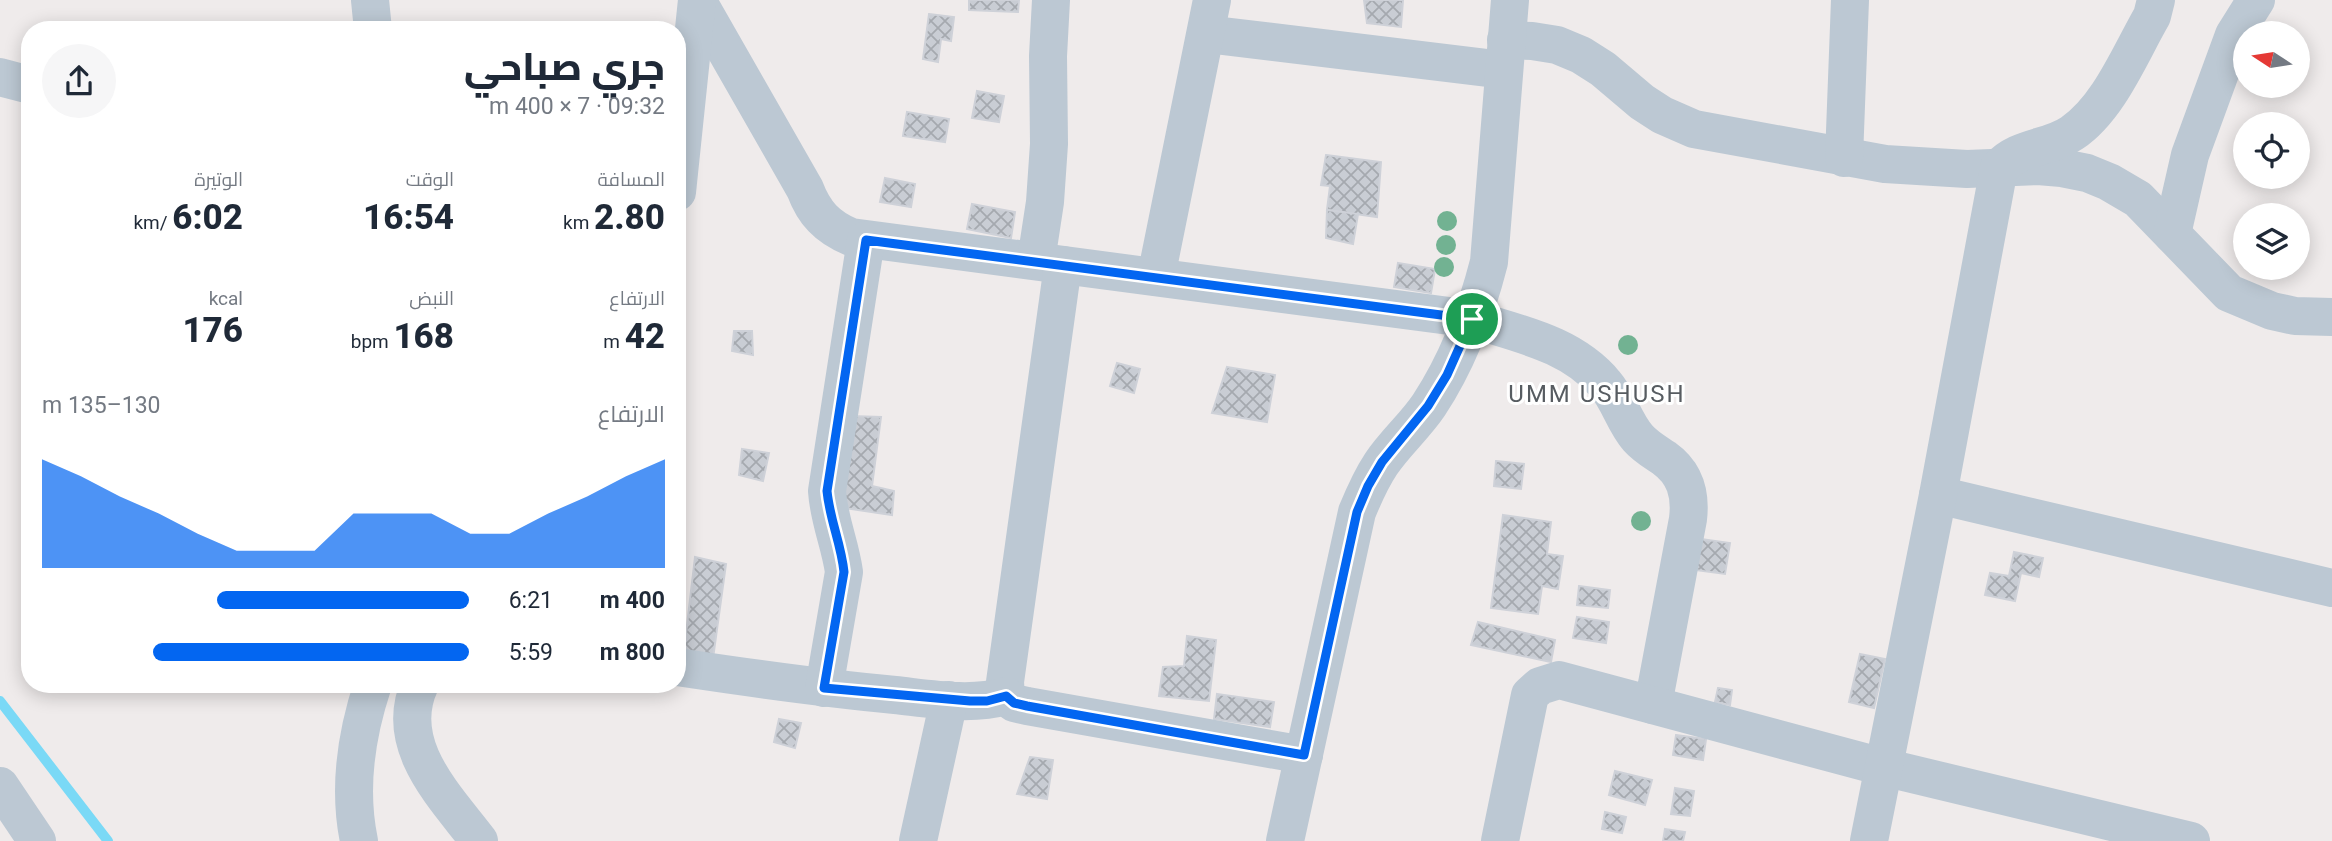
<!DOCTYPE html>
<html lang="ar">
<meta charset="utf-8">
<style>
body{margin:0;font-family:Roboto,Cairo,sans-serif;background:#f6f6f7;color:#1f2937;direction:rtl;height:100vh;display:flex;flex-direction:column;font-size:26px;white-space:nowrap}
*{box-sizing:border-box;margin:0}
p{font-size:23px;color:#747a83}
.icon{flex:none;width:38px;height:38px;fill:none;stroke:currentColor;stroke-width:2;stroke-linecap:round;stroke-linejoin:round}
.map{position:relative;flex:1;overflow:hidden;direction:ltr}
.panel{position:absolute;left:21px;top:21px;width:665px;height:672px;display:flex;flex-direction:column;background:#fff;border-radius:28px;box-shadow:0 4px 18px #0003;direction:rtl}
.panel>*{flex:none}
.needle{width:46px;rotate:282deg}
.controls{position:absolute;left:2233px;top:21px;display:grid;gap:14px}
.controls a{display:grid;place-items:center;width:77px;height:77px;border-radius:50%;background:#fff;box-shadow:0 4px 18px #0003;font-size:35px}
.pin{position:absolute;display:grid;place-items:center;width:60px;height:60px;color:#fff;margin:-30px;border:4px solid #fff;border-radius:50%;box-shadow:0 2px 7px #0007}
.round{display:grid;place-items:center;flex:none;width:74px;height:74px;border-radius:37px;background:#f6f6f7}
.head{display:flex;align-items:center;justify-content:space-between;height:119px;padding:0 21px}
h1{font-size:38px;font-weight:800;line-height:52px}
.stats{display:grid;grid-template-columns:repeat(3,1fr);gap:10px;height:119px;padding:7px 21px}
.stats div{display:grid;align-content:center}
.stats b{font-size:35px;font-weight:800}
.stats small{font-size:19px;font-weight:400}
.stats p{font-size:19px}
.chart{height:196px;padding:14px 21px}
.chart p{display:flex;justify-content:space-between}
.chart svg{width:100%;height:126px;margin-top:7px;fill:#0366f1;opacity:.7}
ul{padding:0 21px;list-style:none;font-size:23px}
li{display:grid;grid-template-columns:112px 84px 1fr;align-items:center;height:52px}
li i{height:18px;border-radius:9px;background:#0366f1}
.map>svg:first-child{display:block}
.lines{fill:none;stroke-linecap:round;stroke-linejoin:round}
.stream{stroke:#7ad9f6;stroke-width:10}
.building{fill:url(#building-cross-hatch);stroke:#ced1d8;stroke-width:2}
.street{stroke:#bcc8d3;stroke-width:38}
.tree{fill:#72b292}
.route-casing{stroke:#fff;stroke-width:14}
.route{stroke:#0366f1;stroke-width:9}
.labels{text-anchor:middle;stroke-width:6;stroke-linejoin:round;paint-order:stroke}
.quarter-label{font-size:24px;letter-spacing:2px;fill:#575c61;stroke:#fff}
</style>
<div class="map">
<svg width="2332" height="841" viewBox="0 0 2332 841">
<defs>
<pattern id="building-cross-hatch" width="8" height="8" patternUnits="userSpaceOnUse" patternTransform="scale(1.75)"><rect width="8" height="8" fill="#c9cdd4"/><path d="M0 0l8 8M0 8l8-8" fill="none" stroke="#a5a9af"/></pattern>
</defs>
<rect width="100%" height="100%" fill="#efebeb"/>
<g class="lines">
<polyline class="stream" points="0,701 108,841"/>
</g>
<g class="building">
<polygon points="969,0 1019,0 1018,12 969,10"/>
<polygon points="1364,0 1403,0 1401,27 1367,23"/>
<polygon points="929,14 954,17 951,41 941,39 938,62 923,59"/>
<polygon points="977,91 1004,96 999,122 972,118"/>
<polygon points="907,112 949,119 945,142 903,136"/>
<polygon points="1326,155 1381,162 1377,217 1327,210 1330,186 1321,185"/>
<polygon points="885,178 915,184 911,207 880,202"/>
<polygon points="972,204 1015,212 1011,238 967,229"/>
<polygon points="1327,210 1358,214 1353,244 1326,238"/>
<polygon points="1398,263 1435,269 1431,293 1394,287"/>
<polygon points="734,331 752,331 753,355 732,351"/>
<polygon points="1117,363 1140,369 1134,393 1110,386"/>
<polygon points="1227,367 1275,375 1267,422 1212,413"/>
<polygon points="850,416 881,417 872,486 894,491 892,515 838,507"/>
<polygon points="742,449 769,453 763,481 739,475"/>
<polygon points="1496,461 1524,464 1521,489 1494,486"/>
<polygon points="1503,515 1551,522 1547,554 1563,556 1558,589 1542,586 1538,614 1491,608"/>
<polygon points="1701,539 1730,543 1725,574 1695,570"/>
<polygon points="2014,552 2043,558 2039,577 2021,573 2015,601 1985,595 1990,573 2009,576"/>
<polygon points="695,557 726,564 710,680 681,676"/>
<polygon points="1579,586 1610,590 1608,608 1577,605"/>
<polygon points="1577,617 1609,622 1606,643 1573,638"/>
<polygon points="1478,622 1555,640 1551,662 1471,645"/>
<polygon points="1187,636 1216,640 1209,701 1159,696 1163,667 1184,666"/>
<polygon points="1860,654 1885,659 1874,708 1849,702"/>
<polygon points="1718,688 1732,690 1730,705 1715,702"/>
<polygon points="1217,694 1274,702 1270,727 1214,719"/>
<polygon points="779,719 801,723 795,748 774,742"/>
<polygon points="1676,735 1706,739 1703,760 1673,755"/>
<polygon points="1030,757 1053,760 1047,799 1017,794"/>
<polygon points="1615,771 1652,780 1645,805 1609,795"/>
<polygon points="1675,788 1694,791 1690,816 1671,814"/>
<polygon points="1605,812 1626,817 1622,833 1602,829"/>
<polygon points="1665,829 1685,832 1683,841 1663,841"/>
</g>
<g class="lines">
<g class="street">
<polyline points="370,0 373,30"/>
<path d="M697,0L805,189C814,213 827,227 851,237L1472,319C1519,334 1572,344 1605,384C1619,400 1624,422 1638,438C1646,447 1655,452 1664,458C1685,473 1691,494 1688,519L1653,705"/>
<polyline points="1206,34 1504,70"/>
<polyline points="1506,40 1532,41 1557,45 1581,55 1603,69 1642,102 1662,115 1694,129 1885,164 1967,169 2038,166 2062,168 2087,173 2109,182 2138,199 2229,293 2272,311 2295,316 2332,317"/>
<polyline points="0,77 30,85"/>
<polyline points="1844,158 1850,0"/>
<polyline points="677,192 697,0"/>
<polyline points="2172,234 2190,155 2234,35 2256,0"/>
<polyline points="1036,261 1045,202 1049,144 1048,56 1051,0"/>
<polyline points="1063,265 1005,682 1006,696 1014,703 1027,706 1304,755"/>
<polyline points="1156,277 1212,0"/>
<polyline points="1938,495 2332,588"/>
<path d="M677,667C750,678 822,688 895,695C932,699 971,706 1006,696"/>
<path d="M420,684C392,745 445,796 479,841"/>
<path d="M824,688L844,572C840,543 829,521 827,491L866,240"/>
<polyline points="0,786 37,841"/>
<path d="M359,841C348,788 356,735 373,684"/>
<polyline points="918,841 949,700"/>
<path d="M1285,841L1357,512C1364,495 1371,479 1381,464C1395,443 1415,426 1429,405C1458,361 1476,313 1489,262L1510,0"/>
<polyline points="1500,841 1530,695 1540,686 1559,680 1883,767 2191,841"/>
<path d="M1869,841L1938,495L1999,168C2018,146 2049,149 2072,133C2109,108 2130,54 2152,16L2156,0"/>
</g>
</g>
<g class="tree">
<circle cx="1447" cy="221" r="10"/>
<circle cx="1446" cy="245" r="10"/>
<circle cx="1444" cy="267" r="10"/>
<circle cx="1628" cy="345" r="10"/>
<circle cx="1641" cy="521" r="10"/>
</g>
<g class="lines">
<defs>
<path id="route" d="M866,240L1472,319L1447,375L1428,406L1382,462L1368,486L1357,512L1304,755L1027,706L1014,703L1006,696L987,701H970L824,688L844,572C841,543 830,521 827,491Z"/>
</defs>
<use href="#route" class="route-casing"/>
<use href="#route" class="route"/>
</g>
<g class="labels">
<g class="quarter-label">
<text x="1597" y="402">UMM USHUSH</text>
</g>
</g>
</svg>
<div class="controls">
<a><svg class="needle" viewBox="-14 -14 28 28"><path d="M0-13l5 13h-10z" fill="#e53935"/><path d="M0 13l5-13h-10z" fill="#747a83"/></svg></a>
<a><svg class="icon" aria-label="locate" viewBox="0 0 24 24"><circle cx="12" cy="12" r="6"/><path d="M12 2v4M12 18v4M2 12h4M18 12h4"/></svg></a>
<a><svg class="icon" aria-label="layers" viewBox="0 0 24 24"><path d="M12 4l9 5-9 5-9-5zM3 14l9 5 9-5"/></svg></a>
</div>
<div class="pin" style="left:1472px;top:319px;background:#1e9e55"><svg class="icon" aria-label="arrive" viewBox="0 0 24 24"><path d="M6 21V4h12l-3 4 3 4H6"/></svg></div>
<section class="panel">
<div class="head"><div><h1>جري صباحي</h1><p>09:32 · 7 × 400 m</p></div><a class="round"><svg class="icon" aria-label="share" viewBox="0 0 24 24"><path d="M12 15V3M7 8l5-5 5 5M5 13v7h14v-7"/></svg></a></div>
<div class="stats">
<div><p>المسافة</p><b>2.80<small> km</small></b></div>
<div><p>الوقت</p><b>16:54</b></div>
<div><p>الوتيرة</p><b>6:02<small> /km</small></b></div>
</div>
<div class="stats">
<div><p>الارتفاع</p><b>42<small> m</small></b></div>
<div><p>النبض</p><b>168<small> bpm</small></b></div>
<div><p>kcal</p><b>176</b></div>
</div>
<div class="chart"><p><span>الارتفاع</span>130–135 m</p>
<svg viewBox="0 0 160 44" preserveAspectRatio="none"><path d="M0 44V6L10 12L20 19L30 25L40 32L50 38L60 38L70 38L80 25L90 25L100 25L110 32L120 32L130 25L140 19L150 12L160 6V44z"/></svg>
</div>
<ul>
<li><b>400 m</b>6:21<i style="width:59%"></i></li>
<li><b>800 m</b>5:59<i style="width:74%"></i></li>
</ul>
</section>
</div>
